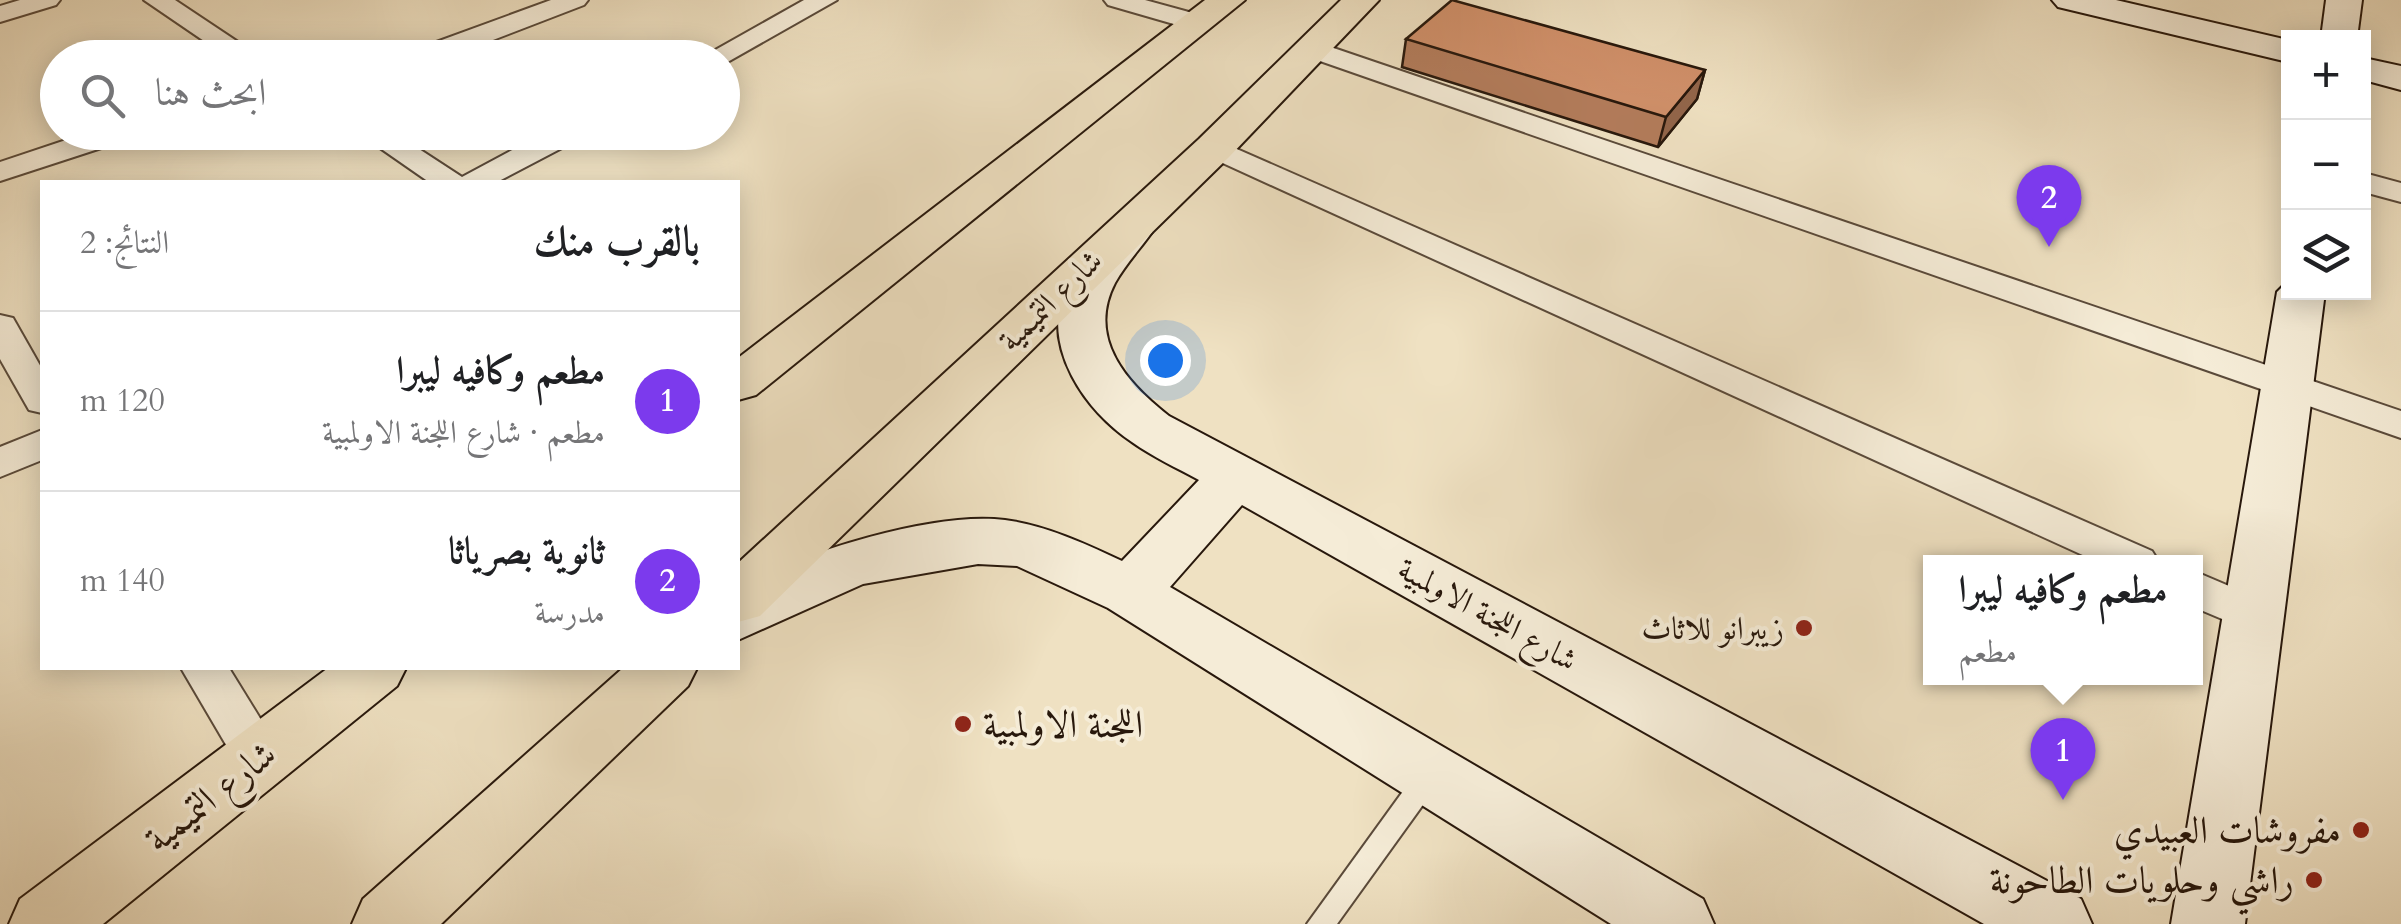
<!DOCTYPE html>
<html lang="ar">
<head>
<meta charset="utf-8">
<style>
  :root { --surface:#fff; --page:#f2f2f2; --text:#202124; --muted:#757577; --line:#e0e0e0; --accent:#7c3aed }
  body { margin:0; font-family:Cardo,Amiri,serif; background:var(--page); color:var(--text); direction:rtl }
  .controls { position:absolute; right:30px; top:30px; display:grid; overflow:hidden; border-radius:0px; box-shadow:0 5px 25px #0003 }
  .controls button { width:90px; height:90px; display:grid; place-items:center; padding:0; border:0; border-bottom:2px solid var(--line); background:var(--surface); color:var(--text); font:50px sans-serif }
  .you { position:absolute; left:1165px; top:360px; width:35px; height:35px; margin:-25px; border:8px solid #fff; border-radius:50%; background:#1a73e8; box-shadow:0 0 0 15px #1a73e833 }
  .badge { display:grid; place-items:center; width:65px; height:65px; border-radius:50%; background:var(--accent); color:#fff; font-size:32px; font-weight:700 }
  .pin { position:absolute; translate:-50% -82px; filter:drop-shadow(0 2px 5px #0008) }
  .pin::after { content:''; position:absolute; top:52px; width:35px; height:30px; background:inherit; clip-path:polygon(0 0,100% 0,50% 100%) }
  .popup { position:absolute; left:1923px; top:555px; width:280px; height:130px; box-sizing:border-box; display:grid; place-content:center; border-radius:0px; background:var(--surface); filter:drop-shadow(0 2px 8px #0005); font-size:32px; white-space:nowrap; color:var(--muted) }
  .popup b { font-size:38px; color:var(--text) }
  .popup::after { content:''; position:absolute; left:50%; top:100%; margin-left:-20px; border:20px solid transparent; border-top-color:var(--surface) }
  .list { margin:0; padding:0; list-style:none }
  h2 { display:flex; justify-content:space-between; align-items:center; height:130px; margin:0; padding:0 40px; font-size:42px }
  h2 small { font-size:32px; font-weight:400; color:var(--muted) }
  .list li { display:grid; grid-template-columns:65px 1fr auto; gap:30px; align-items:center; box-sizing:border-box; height:180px; padding:0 40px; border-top:2px solid var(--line) }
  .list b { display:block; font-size:38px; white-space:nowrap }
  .list p { margin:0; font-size:32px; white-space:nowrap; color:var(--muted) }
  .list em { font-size:32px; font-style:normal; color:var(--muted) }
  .icon { flex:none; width:55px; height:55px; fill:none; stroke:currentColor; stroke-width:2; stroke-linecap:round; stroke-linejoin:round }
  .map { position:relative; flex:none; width:2401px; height:924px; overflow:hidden; direction:ltr }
  .search { position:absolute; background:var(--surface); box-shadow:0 5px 25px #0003; left:40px; top:40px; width:700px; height:110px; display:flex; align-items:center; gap:25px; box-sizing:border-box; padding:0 35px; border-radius:55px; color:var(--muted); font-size:38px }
  .panel { position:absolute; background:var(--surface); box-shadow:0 5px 25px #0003; left:40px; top:180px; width:700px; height:490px; border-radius:0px; direction:rtl }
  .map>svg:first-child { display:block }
</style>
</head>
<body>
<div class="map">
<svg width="2401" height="924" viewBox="0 0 2401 924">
  <rect width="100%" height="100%" fill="#efe1c2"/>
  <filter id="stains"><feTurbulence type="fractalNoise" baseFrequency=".002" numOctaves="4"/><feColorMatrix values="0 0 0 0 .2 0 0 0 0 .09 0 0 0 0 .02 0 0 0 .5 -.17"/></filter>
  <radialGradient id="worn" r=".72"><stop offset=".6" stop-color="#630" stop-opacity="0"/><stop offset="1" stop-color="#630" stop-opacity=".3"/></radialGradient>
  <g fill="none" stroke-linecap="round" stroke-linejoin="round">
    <defs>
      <path id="lane" d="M1426,769L1435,772L1438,780L1435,788L1337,924H1307L1417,772Z"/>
      <g id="street">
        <path d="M20,0H60L56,5L0,22V6Z"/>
        <path d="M144,0H175L262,58H229Z"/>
        <path d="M551,0H588L584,5L446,58H406L409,52Z"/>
        <path d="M804,0H837L724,64L722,58H701Z"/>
        <path d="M1104,0H1145L1207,17L1211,23L1198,31L1108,5Z"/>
        <path d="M1310,40L2401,411V438L1300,54L1296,48L1300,42Z"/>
        <path d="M90,132H136L132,138L0,181V162Z"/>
        <path d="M357,132H393L462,177L546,132H585L581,138L497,182H429Z"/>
        <path d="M1214,139L2152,551L2159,562H2098L1203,154L1199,148L1203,142Z"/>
        <path d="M2364,173L2401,183V202L2364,192Z"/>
        <path d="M0,315L13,318L42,369V413L29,410L0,359Z"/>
        <path d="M42,430V460L0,477V447Z"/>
        <path d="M2196,572L2269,603L2275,615L2269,627L2253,632L2196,608Z"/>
        <path d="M181,668H229L284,757L276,772L259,778L242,772Z"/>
      </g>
      <g id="secondary">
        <path d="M2052,0H2116L2288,40V62L2058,7Z"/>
        <path d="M2326,0H2362L2357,38H2321Z"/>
        <path d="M2364,58L2401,66V90L2364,80Z"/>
        <path d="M1129,218L1145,222L1152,232C1140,249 1125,265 1115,283C1086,339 1128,384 1169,416L2081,899L2092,924H1984L1242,505L1170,587L1703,899L1714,924H1611L1108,608L1017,566L978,564L863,584L738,640V587C801,553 933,511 1005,520C1045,525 1086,544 1122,561L1199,480C1177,468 1153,457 1132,442C1085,411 1042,348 1064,291C1074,266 1096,244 1113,222Z"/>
        <path d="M2288,281V292H2325L2245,924H2171L2277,292Z"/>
      </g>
      <g id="primary">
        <path d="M1205,0H1245L756,395L738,400V358Z"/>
        <path d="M1341,0H1379L1229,157L760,616L738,622V563L1199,139Z"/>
        <path d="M328,668H406L397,686L103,924H9L20,899Z"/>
        <path d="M623,668H697L688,686L441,924H352L363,899Z"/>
      </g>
    </defs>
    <use href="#lane" stroke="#5a4a3a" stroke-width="4"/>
    <use href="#street" stroke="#5a4a3a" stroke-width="4"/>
    <use href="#secondary" stroke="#28180c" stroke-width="4"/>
    <use href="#primary" stroke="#28180c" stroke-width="4"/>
    <use href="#lane" fill="#f5ecd7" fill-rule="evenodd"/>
    <use href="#street" fill="#f5ecd7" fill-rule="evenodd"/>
    <use href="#secondary" fill="#f5ecd7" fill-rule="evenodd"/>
    <use href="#primary" fill="#efe1c2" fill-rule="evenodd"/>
  </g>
  <path fill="#b37c5b" stroke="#28180c" stroke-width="2.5" d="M1406,39L1705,70L1697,99L1658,147L1402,67Z"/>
  <path fill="#92654a" stroke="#28180c" stroke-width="2.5" d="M1705,70L1697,99L1658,147L1666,117Z"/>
  <path fill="#d0906a" stroke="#28180c" stroke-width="2.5" d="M1452,0L1705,70L1666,117L1406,39Z"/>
  <g fill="#8f2418" stroke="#f5ecd7" stroke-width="4">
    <circle cx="1804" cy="628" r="10"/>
    <circle cx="963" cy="724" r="10"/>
    <circle cx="2361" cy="830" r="10"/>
    <circle cx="2314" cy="880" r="10"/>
  </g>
  <g text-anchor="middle" stroke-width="8" stroke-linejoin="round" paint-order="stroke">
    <g font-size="32" fill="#28180c" stroke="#f5ecd7">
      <text transform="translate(1050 300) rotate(-44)" y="11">شارع التميمية</text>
      <text transform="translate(1488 614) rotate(29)" y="11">شارع اللجنة الاولمبية</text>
    </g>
    <g font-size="32" fill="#28180c" stroke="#f5ecd7" text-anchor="end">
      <text x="1784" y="639">زيبرانو للاثاث</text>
    </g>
    <g font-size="38" fill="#28180c" stroke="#f5ecd7" text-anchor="end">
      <text x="983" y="737" text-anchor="start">اللجنة الاولمبية</text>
      <text x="2341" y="843">مفروشات العبيدي</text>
      <text x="2294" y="893">راشي وحلويات الطاحونة</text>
    </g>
    <g font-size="38" fill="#28180c" stroke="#f5ecd7">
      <text transform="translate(210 796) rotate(-38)" y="13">شارع التميمية</text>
    </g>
  </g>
  <rect width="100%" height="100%" filter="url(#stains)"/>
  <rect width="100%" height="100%" fill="url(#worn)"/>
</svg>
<div class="controls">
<button>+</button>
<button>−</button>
<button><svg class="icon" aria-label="layers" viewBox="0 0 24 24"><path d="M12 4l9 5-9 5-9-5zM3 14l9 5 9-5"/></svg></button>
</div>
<div class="you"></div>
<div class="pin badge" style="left:2063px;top:800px">1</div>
<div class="popup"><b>مطعم وكافيه ليبرا</b>مطعم</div>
<div class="pin badge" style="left:2049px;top:247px">2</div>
<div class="search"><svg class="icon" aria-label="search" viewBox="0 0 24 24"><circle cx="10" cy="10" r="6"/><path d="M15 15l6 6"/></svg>ابحث هنا</div>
<section class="panel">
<h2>بالقرب منك<small>النتائج: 2</small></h2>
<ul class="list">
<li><span class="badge">1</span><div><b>مطعم وكافيه ليبرا</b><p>مطعم · شارع اللجنة الاولمبية</p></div><em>120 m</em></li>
<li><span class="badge">2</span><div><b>ثانوية بصرياثا</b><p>مدرسة</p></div><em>140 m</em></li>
</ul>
</section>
</div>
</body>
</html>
